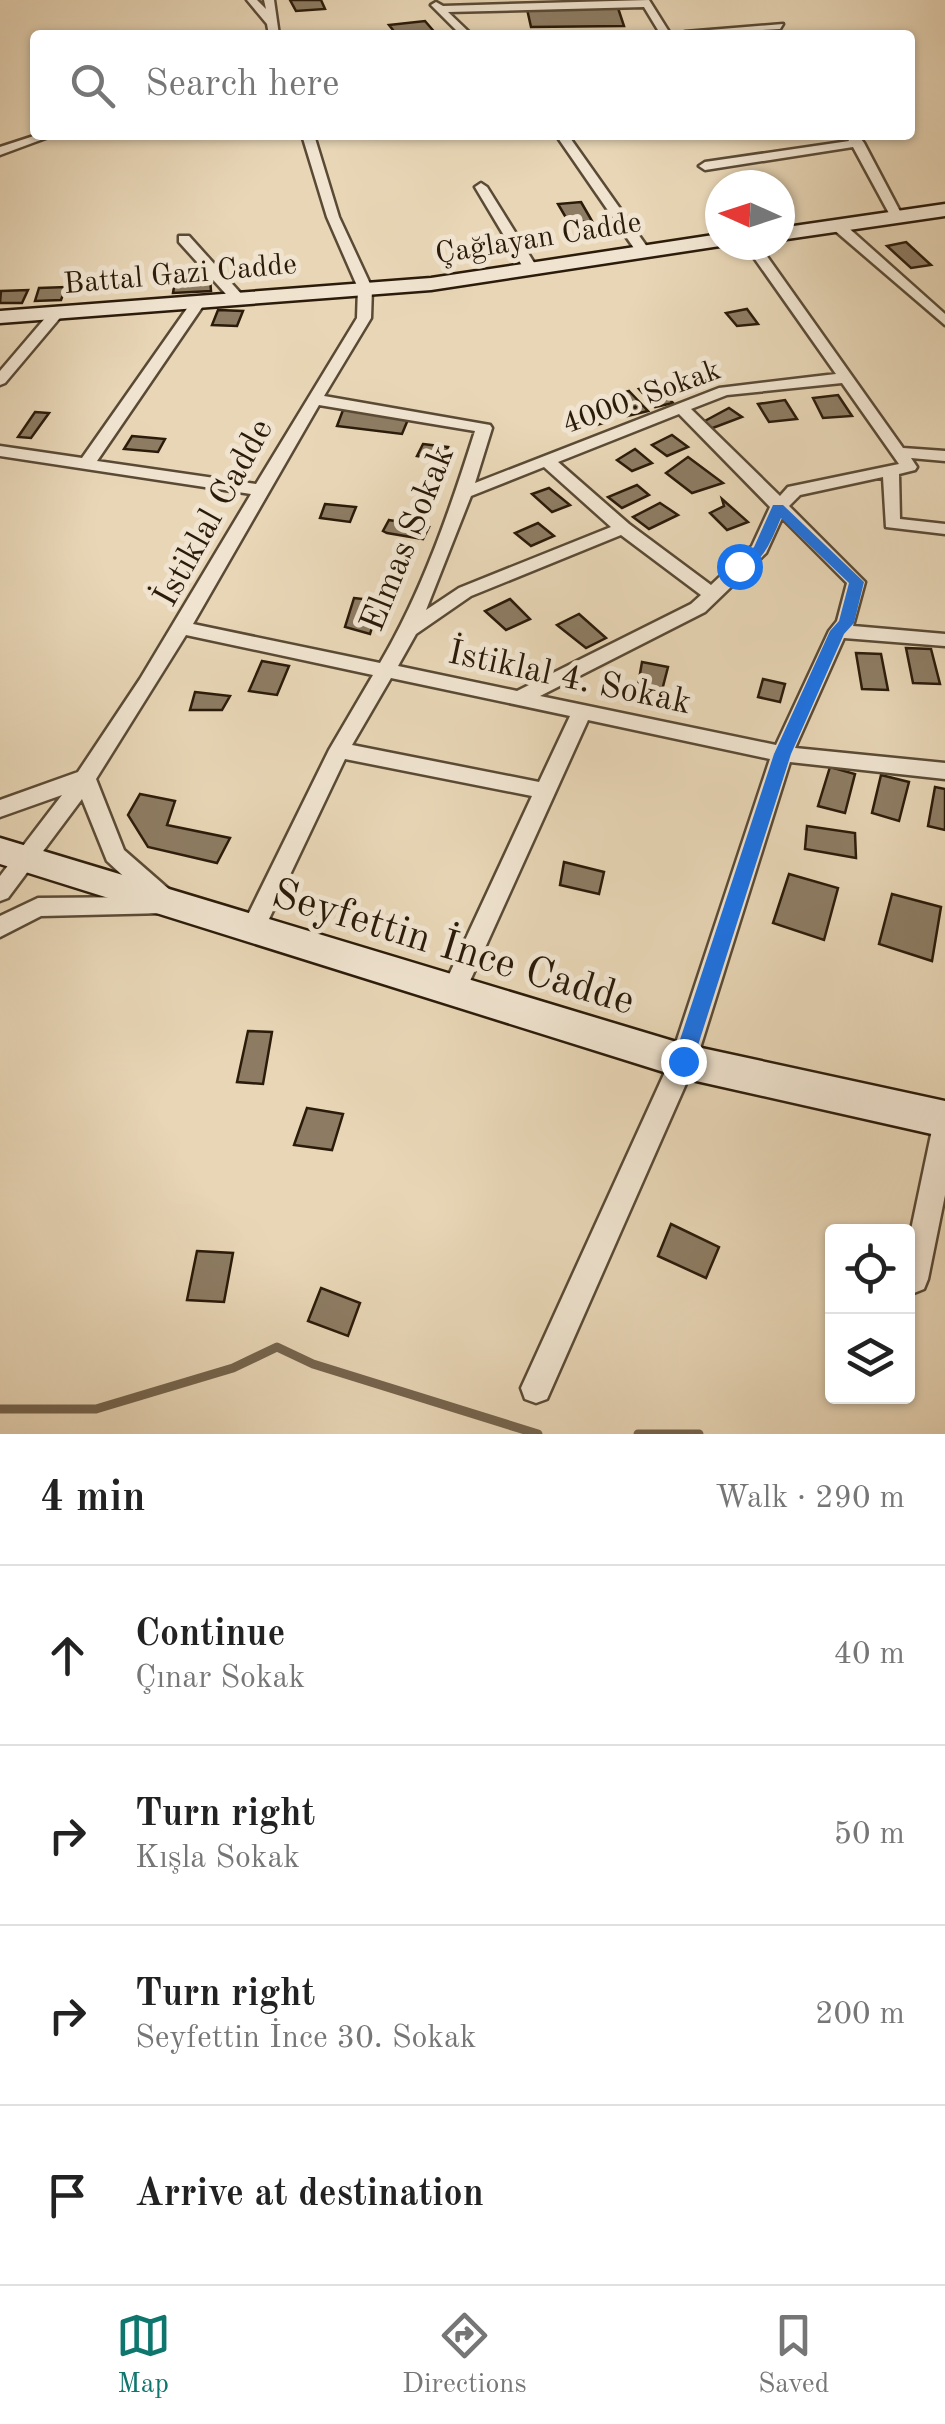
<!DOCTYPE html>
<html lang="en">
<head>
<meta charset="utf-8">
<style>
  :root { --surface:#fff; --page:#f2f2f2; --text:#222; --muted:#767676; --line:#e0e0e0; --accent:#0f766e }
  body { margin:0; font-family:"Old Standard TT",serif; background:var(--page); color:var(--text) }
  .controls { position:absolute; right:30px; bottom:30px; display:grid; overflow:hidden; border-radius:10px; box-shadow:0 2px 8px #0004 }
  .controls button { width:90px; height:90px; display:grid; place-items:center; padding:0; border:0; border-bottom:2px solid var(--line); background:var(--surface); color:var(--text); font:50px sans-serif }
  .compass { position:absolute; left:705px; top:170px; width:90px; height:90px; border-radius:50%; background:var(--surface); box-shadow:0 2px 8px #0004; rotate:273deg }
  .stop { position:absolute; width:30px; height:30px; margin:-22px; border:8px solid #1a73e8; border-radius:50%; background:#fff }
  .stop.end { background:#1a73e8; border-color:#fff; box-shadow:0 2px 10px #0008 }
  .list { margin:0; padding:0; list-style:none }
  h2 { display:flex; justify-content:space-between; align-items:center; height:130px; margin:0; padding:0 40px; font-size:42px }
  h2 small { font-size:32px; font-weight:400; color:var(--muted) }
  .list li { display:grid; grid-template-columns:65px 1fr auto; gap:30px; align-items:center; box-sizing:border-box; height:180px; padding:0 40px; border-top:2px solid var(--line) }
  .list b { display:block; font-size:38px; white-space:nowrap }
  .list p { margin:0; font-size:32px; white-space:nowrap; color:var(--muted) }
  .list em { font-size:32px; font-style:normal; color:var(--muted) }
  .icon { flex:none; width:55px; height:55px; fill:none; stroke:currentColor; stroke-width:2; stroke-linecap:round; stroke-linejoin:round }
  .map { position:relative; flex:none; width:945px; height:1434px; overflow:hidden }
  .search { position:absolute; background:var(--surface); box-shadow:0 2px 8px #0004; left:30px; right:30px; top:30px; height:110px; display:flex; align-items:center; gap:25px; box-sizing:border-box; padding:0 35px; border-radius:10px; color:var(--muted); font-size:38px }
  .sheet { height:850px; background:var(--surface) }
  nav { display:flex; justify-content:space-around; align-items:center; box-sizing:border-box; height:140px; border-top:2px solid var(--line); background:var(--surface); font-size:28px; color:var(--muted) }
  nav a { display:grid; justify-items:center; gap:5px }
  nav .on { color:var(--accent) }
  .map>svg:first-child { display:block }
</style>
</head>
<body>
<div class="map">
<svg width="945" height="1434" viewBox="0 0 945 1434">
  <rect width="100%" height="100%" fill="#e8d6b6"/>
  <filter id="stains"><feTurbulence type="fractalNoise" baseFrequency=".002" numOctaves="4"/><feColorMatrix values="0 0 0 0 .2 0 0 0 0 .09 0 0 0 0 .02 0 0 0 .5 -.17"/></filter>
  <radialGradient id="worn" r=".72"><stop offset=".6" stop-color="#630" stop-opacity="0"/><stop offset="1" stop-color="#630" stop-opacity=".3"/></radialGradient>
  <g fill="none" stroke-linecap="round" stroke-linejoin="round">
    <g stroke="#76654e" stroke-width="9">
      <path d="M0,1409H96L233,1368L277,1347L313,1364L538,1434"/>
      <path d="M638,1434H699"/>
    </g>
  </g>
  <g fill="#8d7c63" stroke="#2b1b0a" stroke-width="2.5">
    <path d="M290,0H321L325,9L296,11Z"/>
    <path d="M618,8L624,26L531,27L527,9Z"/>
    <path d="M425,21L437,35H397L389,25Z"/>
    <path d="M581,202L592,221L569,223L558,204Z"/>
    <path d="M906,242L931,265L911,268L887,246Z"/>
    <path d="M210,278L211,291L173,293L175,281Z"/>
    <path d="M66,287L61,300L35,301L39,288Z"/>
    <path d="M28,290L22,303H0L1,291Z"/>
    <path d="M747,309L758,324L737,326L726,313Z"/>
    <path d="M218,310L243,311L237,326L212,325Z"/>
    <path d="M657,384L673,403L655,407L639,389Z"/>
    <path d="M629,391L648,411L627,416L609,397Z"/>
    <path d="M838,395L852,416L823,418L813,398Z"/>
    <path d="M785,400L797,419L769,422L758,404Z"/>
    <path d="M594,403L610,421L593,426L578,410Z"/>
    <path d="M729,408L742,417L710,429L701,423Z"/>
    <path d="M343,410L409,417L402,434L337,426Z"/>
    <path d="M35,412L49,413L31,438L18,437Z"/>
    <path d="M672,435L688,447L667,456L652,445Z"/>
    <path d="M132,436L165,439L158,452L124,449Z"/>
    <path d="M423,444L448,447L442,460L417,456Z"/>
    <path d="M635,449L652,463L632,471L617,460Z"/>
    <path d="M688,457L723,483L692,493L666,473Z"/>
    <path d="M637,485L649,495L622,508L608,497Z"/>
    <path d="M549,488L570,505L552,512L532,494Z"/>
    <path d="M722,499L748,522L727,530L710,513L724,506Z"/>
    <path d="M660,503L678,515L649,529L633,517Z"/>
    <path d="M325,504L356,507L350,522L320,518Z"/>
    <path d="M389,520L429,527L423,539L387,533L383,531Z"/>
    <path d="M538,523L554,536L531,546L515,533Z"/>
    <path d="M354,598L380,601L370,634L345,627Z"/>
    <path d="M510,599L530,619L506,630L485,611Z"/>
    <path d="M579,614L606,638L586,648L557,625Z"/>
    <path d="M906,648L931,649L940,684L913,683Z"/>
    <path d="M856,653L881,654L888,690L862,689Z"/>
    <path d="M262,661L289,666L277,695L249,691Z"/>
    <path d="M642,662L668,667L661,694L637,691Z"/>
    <path d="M763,679L785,684L780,702L758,697Z"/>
    <path d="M195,692L230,696L222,710H190Z"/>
    <path d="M830,767L855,774L845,813L818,806Z"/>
    <path d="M881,775L909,782L899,821L872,813Z"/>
    <path d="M935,787L945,789V830L928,826Z"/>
    <path d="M140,794L175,801L167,825L230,838L217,863L148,847L128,815Z"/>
    <path d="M807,826L855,833L856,858L805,849Z"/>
    <path d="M564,862L604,872L599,894L560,885Z"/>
    <path d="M789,874L838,888L824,940L773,923Z"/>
    <path d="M892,894L941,907L932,961L879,944Z"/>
    <path d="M248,1031L272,1032L263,1084L237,1082Z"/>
    <path d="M307,1108L343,1114L332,1150L294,1145Z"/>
    <path d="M671,1224L719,1247L706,1278L658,1256Z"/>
    <path d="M197,1251L233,1253L224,1302L187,1300Z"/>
    <path d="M321,1288L360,1303L348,1336L308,1321Z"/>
  </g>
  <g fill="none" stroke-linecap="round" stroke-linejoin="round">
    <defs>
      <g id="street">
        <path d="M247,0H257L266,9L264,0H274L279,35H269L267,24Z"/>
        <path d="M649,0L671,35H661L644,7L448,12L472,35H461L431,5L436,2L443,6Z"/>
        <path d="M783,24L780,29L680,35L685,32Z"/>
        <path d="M37,135H54L0,155V147Z"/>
        <path d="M302,135H314L339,217L372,288L371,318L324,396L490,425L492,428L475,483L719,388L836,374L745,245H759L903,448L945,451V461L911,458L917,467L915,470L899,474L900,519L945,524V534L886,527L883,477L800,495L789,506L865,582L853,626L945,634V646L844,638L795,748L945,763V779L790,762L696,1061L547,1399L536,1403L525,1399L521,1388L670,1061L770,759L588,720L465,992L461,999L453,1002L445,999L441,992L532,796L345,759L260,938L252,941L244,938L240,931L329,750L373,675L186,635L96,779L124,850L171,891L174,898L166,913L41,916L0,937V916L38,898L146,897L107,861L82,799L8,898L0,901V876L62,795L0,817V800L78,772L140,679L251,494L0,456V446L82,458L193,300L198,299L205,303L97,461L256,484L357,318L358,288L327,217ZM842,383L899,464L788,487L780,496L691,409L727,395ZM319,405L475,431C450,510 422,592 380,663L193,624ZM679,414L770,507L752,546L711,585L629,524L558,462ZM544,467L611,527L459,588L426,610L471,496ZM782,518L847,583L837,621L829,631L776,745L540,696L705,612L766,553ZM621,535L701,595L691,604L517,691L398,666L416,634L471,596ZM391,678L570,716L539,782L352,745Z"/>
        <path d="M556,135H568L650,251L648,254H638Z"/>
        <path d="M846,135H858L864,143L903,217L901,220L891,217L853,147L705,170L699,166L705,162L849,141Z"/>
        <path d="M481,183L487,187L538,269L536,272L524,269L475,187Z"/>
        <path d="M833,223H843L945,314V325L833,229Z"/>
        <path d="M179,236H189L244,297V303H234L179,242Z"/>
        <path d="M52,310L64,313L5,383L0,385V371Z"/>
        <path d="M945,1118V1195L928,1279L924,1289L914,1293L908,1290V1244L932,1130L936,1121Z"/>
      </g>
      <g id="secondary">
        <path d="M945,204V216L780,240V228Z"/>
        <path d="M720,234V246L431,290L0,323V311L431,278Z"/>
        <path d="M0,838L683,1044L945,1101V1137L683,1078L0,864Z"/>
      </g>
    </defs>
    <use href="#street" stroke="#5a4a35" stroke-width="5"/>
    <use href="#secondary" stroke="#2b1b0a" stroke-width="5"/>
    <use href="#street" fill="#f0e4d0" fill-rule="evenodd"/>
    <use href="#secondary" fill="#f0e4d0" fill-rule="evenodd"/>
  </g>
  <path fill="#1a73e8" d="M773,505H783L864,582L854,623L844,634L791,754L693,1061L683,1070L673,1061L774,754L830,631L839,621L849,583L781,518C772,538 761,572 734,570V563L754,547Z"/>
  <g text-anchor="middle" stroke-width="10" stroke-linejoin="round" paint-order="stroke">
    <g font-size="30" fill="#2b1b0a" stroke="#f0e4d0">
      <text transform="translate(538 237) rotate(-9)" y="10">Çağlayan Cadde</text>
      <text transform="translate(180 273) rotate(-5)" y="10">Battal Gazi Cadde</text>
      <text transform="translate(641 396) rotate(-20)" y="10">4000. Sokak</text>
    </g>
    <g font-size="35" fill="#2b1b0a" stroke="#f0e4d0">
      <text transform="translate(212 512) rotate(-61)" y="12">İstiklal Cadde</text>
      <text transform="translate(406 538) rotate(-68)" y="12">Elmas Sokak</text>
      <text transform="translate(570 676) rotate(12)" y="12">İstiklal 4. Sokak</text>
    </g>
    <g font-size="42" fill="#2b1b0a" stroke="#f0e4d0">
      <text transform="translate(454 945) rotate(17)" y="15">Seyfettin İnce Cadde</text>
    </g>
  </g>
  <rect width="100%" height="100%" filter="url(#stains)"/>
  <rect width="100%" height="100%" fill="url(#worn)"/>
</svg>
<div class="controls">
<button><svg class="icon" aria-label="locate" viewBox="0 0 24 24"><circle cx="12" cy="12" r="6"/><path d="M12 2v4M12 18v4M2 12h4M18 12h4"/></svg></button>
<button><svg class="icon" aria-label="layers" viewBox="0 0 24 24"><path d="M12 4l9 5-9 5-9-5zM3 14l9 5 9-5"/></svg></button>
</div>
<svg class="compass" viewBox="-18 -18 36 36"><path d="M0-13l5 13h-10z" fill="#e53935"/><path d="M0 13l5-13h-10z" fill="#767676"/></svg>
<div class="stop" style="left:739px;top:566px"></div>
<div class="stop end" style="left:683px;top:1061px"></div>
<div class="search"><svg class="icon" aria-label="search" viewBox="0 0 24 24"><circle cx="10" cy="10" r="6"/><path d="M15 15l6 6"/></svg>Search here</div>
</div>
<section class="sheet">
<h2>4 min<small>Walk · 290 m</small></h2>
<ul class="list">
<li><svg class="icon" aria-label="ahead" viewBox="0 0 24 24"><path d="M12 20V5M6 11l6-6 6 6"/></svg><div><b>Continue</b><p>Çınar Sokak</p></div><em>40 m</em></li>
<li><svg class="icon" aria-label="right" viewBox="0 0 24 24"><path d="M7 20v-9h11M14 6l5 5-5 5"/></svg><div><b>Turn right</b><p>Kışla Sokak</p></div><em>50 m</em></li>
<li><svg class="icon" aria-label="right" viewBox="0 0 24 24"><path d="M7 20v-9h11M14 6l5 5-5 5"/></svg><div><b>Turn right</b><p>Seyfettin İnce 30. Sokak</p></div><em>200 m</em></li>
<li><svg class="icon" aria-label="arrive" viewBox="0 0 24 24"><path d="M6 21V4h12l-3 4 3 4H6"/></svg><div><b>Arrive at destination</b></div></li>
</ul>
</section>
<nav>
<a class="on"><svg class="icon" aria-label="map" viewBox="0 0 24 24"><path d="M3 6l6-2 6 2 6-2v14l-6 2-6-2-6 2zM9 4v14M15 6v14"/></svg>Map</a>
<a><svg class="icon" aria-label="directions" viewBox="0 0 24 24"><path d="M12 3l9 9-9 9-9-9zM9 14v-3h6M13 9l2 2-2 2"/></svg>Directions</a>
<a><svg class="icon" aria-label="saved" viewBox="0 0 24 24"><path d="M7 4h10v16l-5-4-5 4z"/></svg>Saved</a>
</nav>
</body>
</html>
